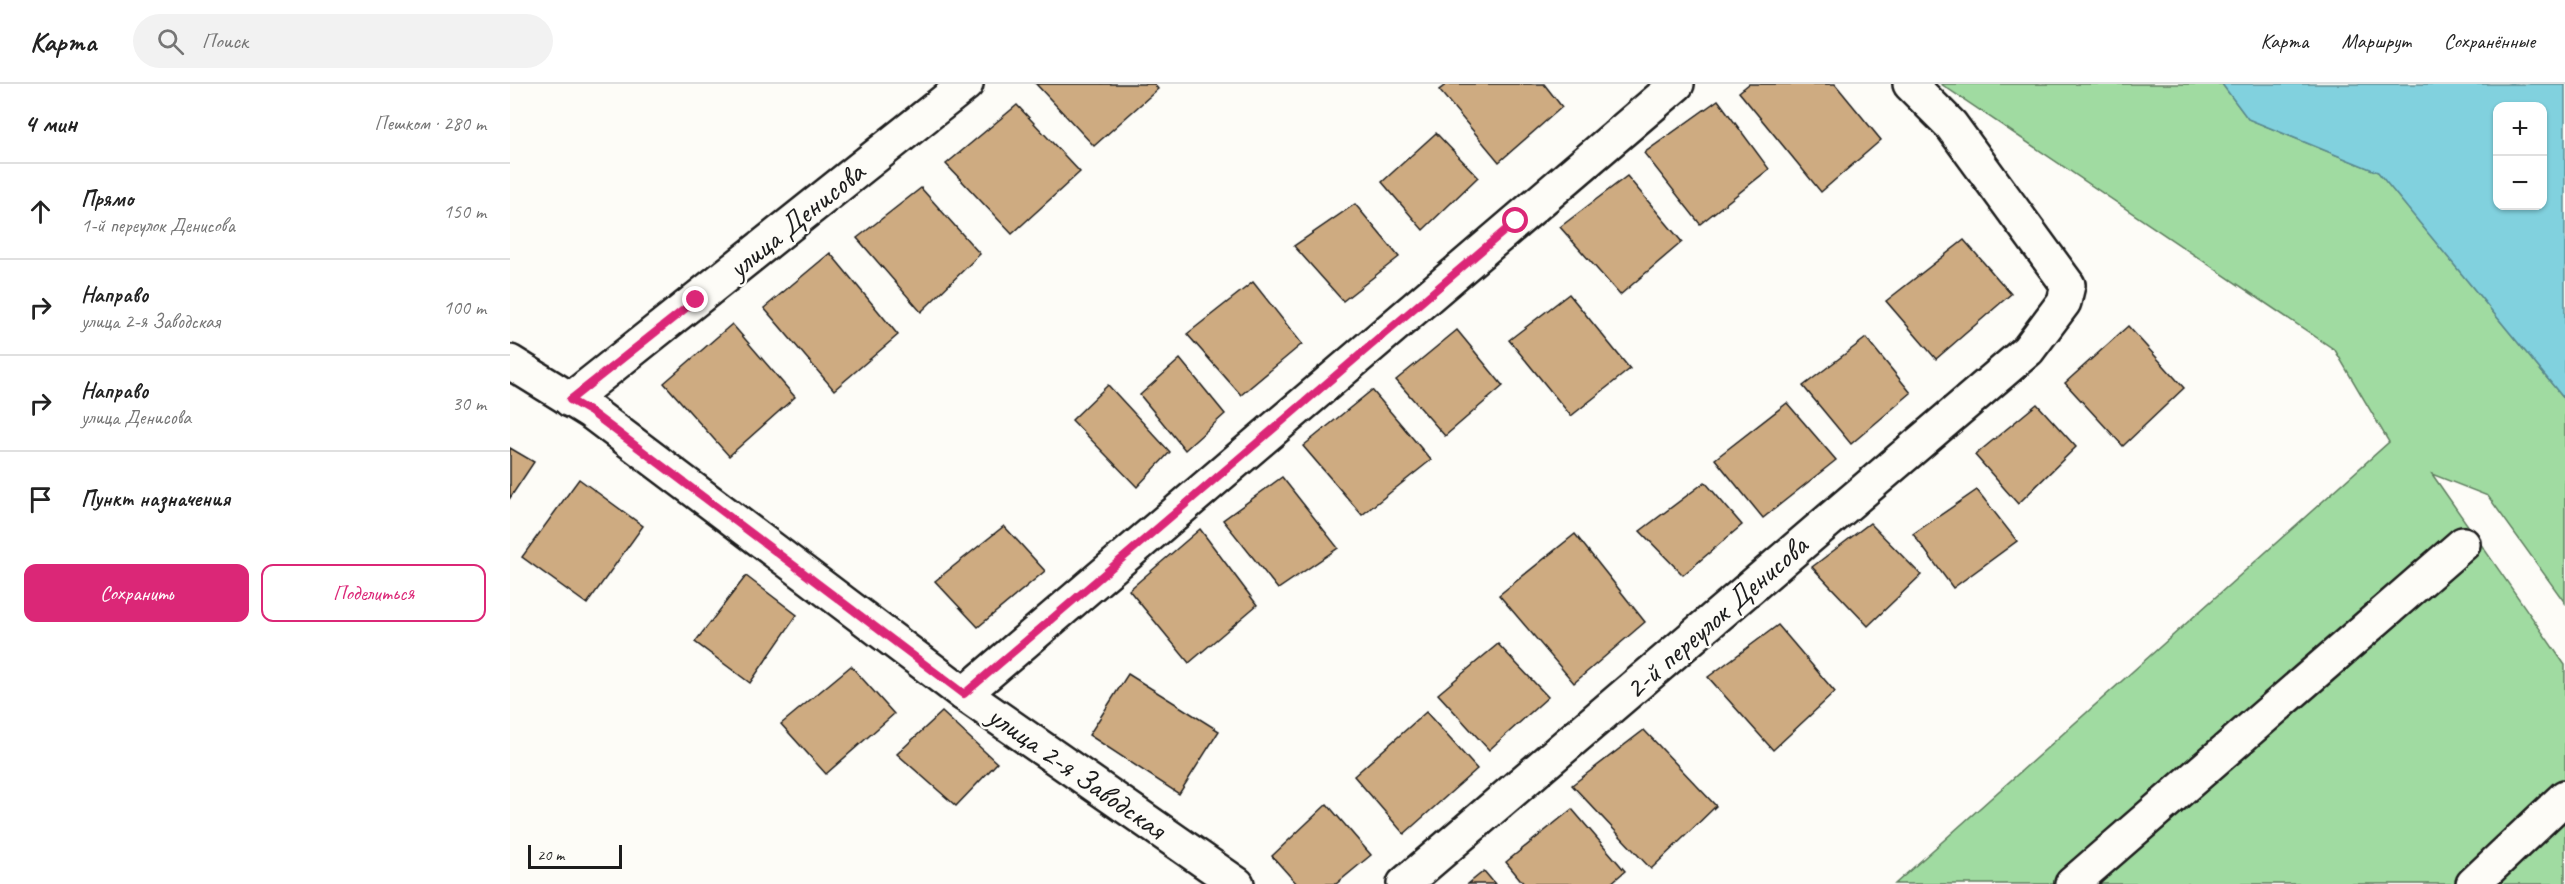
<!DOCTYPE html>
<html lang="ru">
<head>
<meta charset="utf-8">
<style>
  :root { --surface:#fff; --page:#f2f2f2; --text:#222; --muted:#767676; --line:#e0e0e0; --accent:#db2777 }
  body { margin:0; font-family:Caveat,sans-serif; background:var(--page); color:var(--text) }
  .controls { position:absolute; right:18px; top:18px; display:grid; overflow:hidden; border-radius:12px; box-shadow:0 2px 4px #0004 }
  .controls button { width:54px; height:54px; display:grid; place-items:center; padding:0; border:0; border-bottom:2px solid var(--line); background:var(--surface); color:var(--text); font:30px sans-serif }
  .scale { position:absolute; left:18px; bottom:15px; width:94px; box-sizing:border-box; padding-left:6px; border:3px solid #1c1c1c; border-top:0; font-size:16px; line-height:21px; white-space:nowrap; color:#1c1c1c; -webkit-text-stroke:4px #fdfcf7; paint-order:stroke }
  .stop { position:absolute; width:18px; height:18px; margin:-14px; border:4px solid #db2777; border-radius:50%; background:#fff }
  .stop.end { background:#db2777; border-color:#fff; box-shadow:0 2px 6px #0008 }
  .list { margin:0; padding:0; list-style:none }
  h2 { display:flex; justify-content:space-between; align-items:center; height:78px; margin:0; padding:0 24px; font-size:26px }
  h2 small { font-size:20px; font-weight:400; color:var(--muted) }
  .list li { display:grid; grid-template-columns:39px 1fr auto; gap:18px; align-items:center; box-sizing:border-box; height:96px; padding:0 24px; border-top:2px solid var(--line) }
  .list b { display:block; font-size:22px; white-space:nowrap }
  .list p { margin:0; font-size:20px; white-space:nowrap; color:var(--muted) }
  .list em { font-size:20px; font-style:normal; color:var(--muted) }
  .actions { display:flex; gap:12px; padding:18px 24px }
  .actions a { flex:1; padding:14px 0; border:2px solid var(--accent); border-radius:12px; text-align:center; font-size:21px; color:var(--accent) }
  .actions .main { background:var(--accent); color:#fff }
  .icon { flex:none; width:33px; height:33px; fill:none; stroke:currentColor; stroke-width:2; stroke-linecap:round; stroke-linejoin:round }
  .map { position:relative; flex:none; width:2055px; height:800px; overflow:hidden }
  header { display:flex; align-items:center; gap:36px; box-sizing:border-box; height:84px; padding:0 30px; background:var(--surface); border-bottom:2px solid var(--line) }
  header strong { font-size:28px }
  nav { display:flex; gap:33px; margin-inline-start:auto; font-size:21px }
  .search { width:420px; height:54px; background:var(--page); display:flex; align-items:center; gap:15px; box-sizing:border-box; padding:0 21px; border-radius:33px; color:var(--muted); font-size:22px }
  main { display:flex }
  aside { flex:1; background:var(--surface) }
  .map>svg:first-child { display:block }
</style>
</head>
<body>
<header>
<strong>Карта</strong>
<div class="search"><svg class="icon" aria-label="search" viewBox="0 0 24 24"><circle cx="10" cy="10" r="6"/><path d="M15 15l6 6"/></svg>Поиск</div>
<nav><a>Карта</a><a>Маршрут</a><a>Сохранённые</a></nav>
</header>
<main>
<aside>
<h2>4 мин<small>Пешком · 280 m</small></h2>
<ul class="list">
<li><svg class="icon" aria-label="ahead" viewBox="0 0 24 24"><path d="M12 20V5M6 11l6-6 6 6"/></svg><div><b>Прямо</b><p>1-й переулок Денисова</p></div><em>150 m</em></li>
<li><svg class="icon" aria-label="right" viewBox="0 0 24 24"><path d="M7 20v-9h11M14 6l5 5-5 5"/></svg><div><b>Направо</b><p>улица 2-я Заводская</p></div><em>100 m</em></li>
<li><svg class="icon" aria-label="right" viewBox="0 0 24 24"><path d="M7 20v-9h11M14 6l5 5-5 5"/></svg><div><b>Направо</b><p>улица Денисова</p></div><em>30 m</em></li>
<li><svg class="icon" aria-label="arrive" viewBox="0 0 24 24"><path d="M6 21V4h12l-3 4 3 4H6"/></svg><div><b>Пункт назначения</b></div></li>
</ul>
<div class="actions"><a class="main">Сохранить</a><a>Поделиться</a></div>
</aside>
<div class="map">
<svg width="2055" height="800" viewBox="0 0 2055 800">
  <rect width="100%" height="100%" fill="#fdfcf7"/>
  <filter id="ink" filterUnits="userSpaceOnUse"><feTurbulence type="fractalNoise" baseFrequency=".0167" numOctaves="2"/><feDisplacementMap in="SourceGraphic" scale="12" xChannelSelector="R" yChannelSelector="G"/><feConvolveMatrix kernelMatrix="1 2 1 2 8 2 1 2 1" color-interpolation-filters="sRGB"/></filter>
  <g filter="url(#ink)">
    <path fill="#a0dba1" stroke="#5e7c5e" stroke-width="1.5" d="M1431,0H1712L1738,35L1868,88L2055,316V519L1978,412L1922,390L2055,581V800H1385L1879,358L1825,266Z"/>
    <path fill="#81d1de" stroke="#598990" stroke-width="1.5" fill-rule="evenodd" d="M1712,0H2055V316L1868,88L1738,35ZM1988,22H2032V122H1988Z"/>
    <g fill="#ceab81" stroke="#1c1c1c" stroke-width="1.5">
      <path d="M526,0H644L648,5L584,62Z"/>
      <path d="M937,0H1034L1052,23L989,78L929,6Z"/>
      <path d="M1239,0H1325L1371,56L1311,108L1229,8Z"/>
      <path d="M1208,16L1259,85L1190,140L1134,69Z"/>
      <path d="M507,21L570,88L502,150L436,80Z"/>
      <path d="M926,49L968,93L913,146L872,98Z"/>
      <path d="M1117,92L1172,158L1110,211L1050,143Z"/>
      <path d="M411,104L470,170L411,228L347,154Z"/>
      <path d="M845,120L889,173L833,217L784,162Z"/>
      <path d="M1454,156L1501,210L1426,275L1376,217Z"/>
      <path d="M320,169L388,251L324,306L254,224Z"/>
      <path d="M743,198L792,260L731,311L677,250Z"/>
      <path d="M1059,210L1120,285L1061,332L999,256Z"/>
      <path d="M222,240L285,313L219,372L154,299Z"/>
      <path d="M1618,242L1674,304L1613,362L1555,299Z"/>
      <path d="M947,246L993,302L935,352L886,296Z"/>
      <path d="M1356,254L1401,309L1341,360L1293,302Z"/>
      <path d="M670,275L715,330L675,366L630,311Z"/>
      <path d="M598,301L660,368L627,403L562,336Z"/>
      <path d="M862,306L921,376L852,431L793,362Z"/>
      <path d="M1277,319L1326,376L1253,434L1205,375Z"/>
      <path d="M1527,320L1566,363L1508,420L1465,371Z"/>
      <path d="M0,364L24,378L0,414Z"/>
      <path d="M772,393L828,464L768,505L713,436Z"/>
      <path d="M69,395L133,442L77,520L12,473Z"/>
      <path d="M1195,398L1232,441L1173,491L1130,447Z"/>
      <path d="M1467,406L1507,457L1443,504L1403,450Z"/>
      <path d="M1360,439L1411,491L1358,542L1302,483Z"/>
      <path d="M494,442L535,487L468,543L425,497Z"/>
      <path d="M690,445L747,521L679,579L619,506Z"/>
      <path d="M1065,450L1135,538L1064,599L989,511Z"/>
      <path d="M236,492L287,531L240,599L185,558Z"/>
      <path d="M1268,541L1325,608L1263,666L1198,593Z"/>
      <path d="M988,560L1038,613L979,666L928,610Z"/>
      <path d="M341,582L384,630L316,690L271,640Z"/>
      <path d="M618,590L709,647L669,710L579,651Z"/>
      <path d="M432,628L487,679L446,722L387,670Z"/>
      <path d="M916,628L967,685L894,750L844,692Z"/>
      <path d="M1134,646L1206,722L1141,785L1062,701Z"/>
      <path d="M817,720L861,771L826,800H787L762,772Z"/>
      <path d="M1062,725L1115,787L1100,800H1014L996,778Z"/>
      <path d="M974,787L985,800H958Z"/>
    </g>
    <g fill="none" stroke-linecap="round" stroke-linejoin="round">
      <defs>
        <g id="minor">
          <path d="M0,278L81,328L454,610L727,800"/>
          <path d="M60,316L456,0"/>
          <path d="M454,610L1167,0"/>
          <path d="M894,800L1518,266L1554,218L1558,201L1441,41L1400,0"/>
          <path d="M1562,800L1953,460"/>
          <path d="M1963,800L2055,713"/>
        </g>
      </defs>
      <use href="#minor" stroke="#1c1c1c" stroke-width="38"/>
      <use href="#minor" stroke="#fdfcf7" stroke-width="33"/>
    </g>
  </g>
  <g fill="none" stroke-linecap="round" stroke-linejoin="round" filter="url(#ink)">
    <path stroke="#db2777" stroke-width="8" d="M186,216L60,316L81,328L454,610L1006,137"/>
  </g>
  <g text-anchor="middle" stroke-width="5" stroke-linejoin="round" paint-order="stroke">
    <g font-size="30" fill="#1c1c1c" stroke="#fdfcf7">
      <text transform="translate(286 136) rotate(-39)" y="10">улица Денисова</text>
      <text transform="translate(1206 533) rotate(-41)" y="10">2-й переулок Денисова</text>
      <text transform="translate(567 688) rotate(35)" y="10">улица 2-я Заводская</text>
    </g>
  </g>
</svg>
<div class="controls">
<button>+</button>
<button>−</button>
</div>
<div class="scale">20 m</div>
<div class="stop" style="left:1006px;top:137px"></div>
<div class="stop end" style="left:186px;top:216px"></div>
</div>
</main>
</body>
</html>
